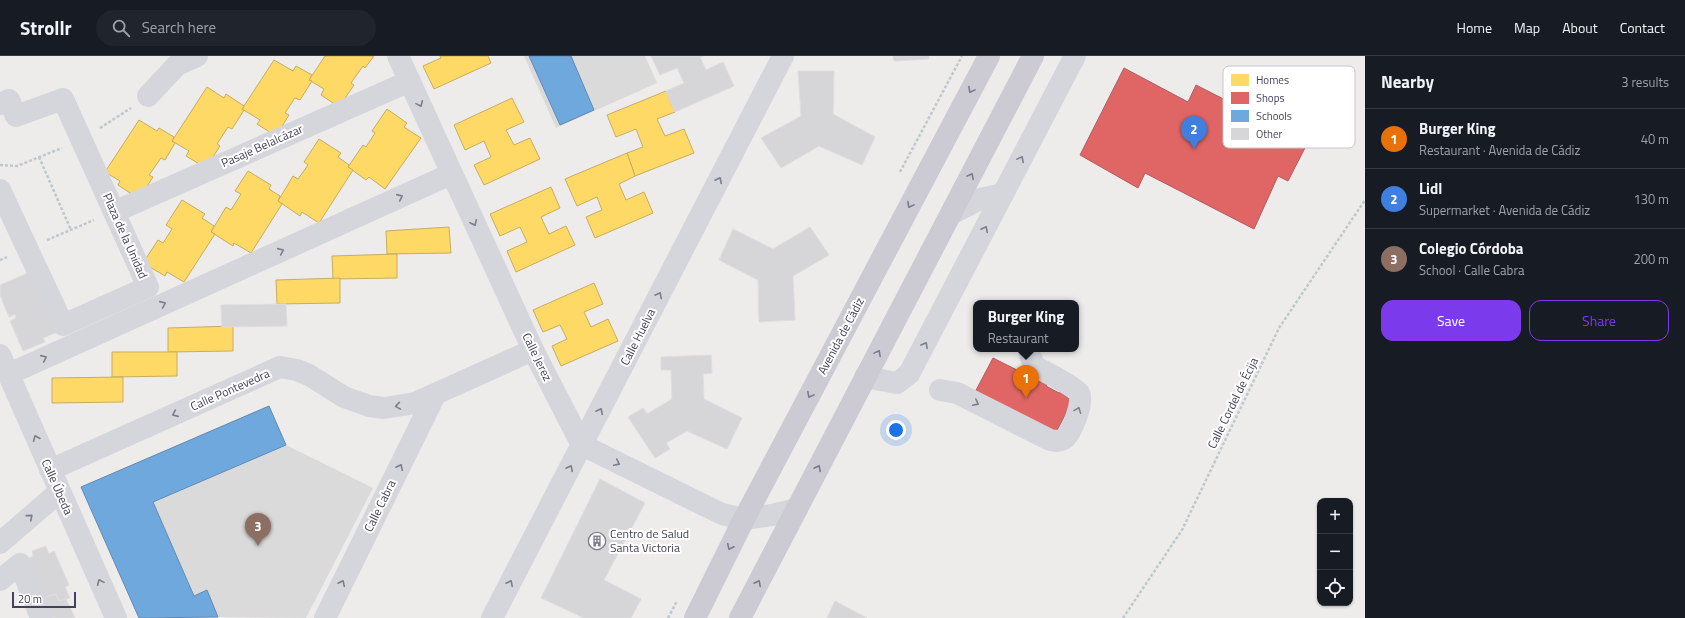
<!DOCTYPE html>
<html lang="en">
<head>
<meta charset="utf-8">
<style>
  :root { --surface:#171b24; --page:#20242c; --text:#f1f3f6; --muted:#9ea1a6; --line:#363941; --accent:#7c3aed }
  body { margin:0; font-family:"Titillium Web",sans-serif; background:var(--page); color:var(--text) }
  .controls { position:absolute; right:12px; bottom:12px; display:grid; overflow:hidden; border-radius:8px; box-shadow:0 1px 3px #0004 }
  .controls button { width:36px; height:36px; display:grid; place-items:center; padding:0; border:0; border-bottom:1px solid var(--line); background:var(--surface); color:var(--text); font:20px sans-serif }
  .scale { position:absolute; left:12px; bottom:10px; width:64px; box-sizing:border-box; padding-left:4px; border:2px solid #43425a; border-top:0; font-size:11px; line-height:14px; white-space:nowrap; color:#43425a; -webkit-text-stroke:3px #fff; paint-order:stroke }
  .you { position:absolute; left:896px; top:374px; width:14px; height:14px; margin:-10px; border:3px solid #fff; border-radius:50%; background:#1a73e8; box-shadow:0 0 0 6px #1a73e833 }
  .badge { display:grid; place-items:center; width:26px; height:26px; border-radius:50%; background:var(--accent); color:#fff; font-size:13px; font-weight:700 }
  .pin { position:absolute; translate:-50% -33px; filter:drop-shadow(0 1px 2px #0008) }
  .pin::after { content:''; position:absolute; top:21px; width:14px; height:12px; background:inherit; clip-path:polygon(0 0,100% 0,50% 100%) }
  .popup { position:absolute; left:973px; top:244px; width:106px; height:52px; box-sizing:border-box; display:grid; place-content:center; border-radius:8px; background:var(--surface); filter:drop-shadow(0 1px 3px #0005); font-size:13px; white-space:nowrap; color:var(--muted) }
  .popup b { font-size:15px; color:var(--text) }
  .popup::after { content:''; position:absolute; left:50%; top:100%; margin-left:-8px; border:8px solid transparent; border-top-color:var(--surface) }
  .list { margin:0; padding:0; list-style:none }
  h2 { display:flex; justify-content:space-between; align-items:center; height:52px; margin:0; padding:0 16px; font-size:17px }
  h2 small { font-size:13px; font-weight:400; color:var(--muted) }
  .list li { display:grid; grid-template-columns:26px 1fr auto; gap:12px; align-items:center; box-sizing:border-box; height:60px; padding:0 16px; border-top:1px solid var(--line) }
  .list b { display:block; font-size:15px; white-space:nowrap }
  .list p { margin:0; font-size:13px; white-space:nowrap; color:var(--muted) }
  .list em { font-size:13px; font-style:normal; color:var(--muted) }
  .actions { display:flex; gap:8px; padding:12px 16px }
  .actions a { flex:1; padding:9px 0; border:1px solid var(--accent); border-radius:12px; text-align:center; font-size:14px; color:var(--accent) }
  .actions .main { background:var(--accent); color:#fff }
  .icon { flex:none; width:22px; height:22px; fill:none; stroke:currentColor; stroke-width:2; stroke-linecap:round; stroke-linejoin:round }
  .map { position:relative; flex:none; width:1365px; height:562px; overflow:hidden }
  header { display:flex; align-items:center; gap:24px; box-sizing:border-box; height:56px; padding:0 20px; background:var(--surface); border-bottom:1px solid var(--line) }
  header strong { font-size:19px }
  nav { display:flex; gap:22px; margin-inline-start:auto; font-size:14px }
  .search { width:280px; height:36px; background:var(--page); display:flex; align-items:center; gap:10px; box-sizing:border-box; padding:0 14px; border-radius:22px; color:var(--muted); font-size:15px }
  main { display:flex }
  aside { flex:1; background:var(--surface) }
  .map>svg:first-child { display:block }
</style>
</head>
<body>
<header>
<strong>Strollr</strong>
<div class="search"><svg class="icon" aria-label="search" viewBox="0 0 24 24"><circle cx="10" cy="10" r="6"/><path d="M15 15l6 6"/></svg>Search here</div>
<nav><a>Home</a><a>Map</a><a>About</a><a>Contact</a></nav>
</header>
<main>
<div class="map">
<svg width="1365" height="562" viewBox="0 0 1365 562">
  <rect width="100%" height="100%" fill="#edeceb"/>
  <g fill="#dbdadb">
    <path d="M524,0H645L657,27L556,72Z"/>
    <path d="M286,389L373,432L306,562L218,561L207,534L194,540L153,446Z"/>
  </g>
  <g fill="#ffd966" stroke="#c7ac62">
    <path d="M325,0H374L365,12L363,10L351,27L354,29L339,51L321,39L324,33L309,24Z"/>
    <path d="M440,0H488L491,7L434,33L423,10L441,2Z"/>
    <path d="M274,4L293,15L296,10L312,19L309,24L312,25L300,44L295,42L285,57L289,59L276,80L257,68L260,64L242,53Z"/>
    <path d="M207,31L224,42L226,38L244,50L242,53L244,54L232,73L228,71L217,88L220,90L206,112L186,100L189,95L172,85Z"/>
    <path d="M666,35L675,56L657,63L665,80L684,73L694,97L635,120L627,97L643,91L636,73L616,81L607,59Z"/>
    <path d="M512,42L524,66L506,74L514,89L530,82L540,103L484,129L474,109L491,101L484,85L465,94L454,69Z"/>
    <path d="M387,53L407,67L404,71L421,82L385,133L369,121L366,124L348,111L363,89L366,91L375,77L372,75Z"/>
    <path d="M139,64L157,75L159,72L174,81L172,85L175,87L165,104L161,102L149,119L153,121L139,143L118,129L120,125L105,116Z"/>
    <path d="M319,83L341,97L338,101L349,109L348,111L353,114L319,167L302,156L300,160L278,145L293,120L298,123L308,109L304,106Z"/>
    <path d="M627,97L635,120L619,128L626,144L644,136L653,157L595,182L586,161L602,154L597,141L577,150L565,123Z"/>
    <path d="M248,115L271,129L269,133L280,140L278,145L282,148L251,197L234,187L233,190L211,176L226,151L231,154L241,138L235,135Z"/>
    <path d="M551,131L560,152L541,161L549,178L566,170L575,189L516,216L507,195L527,186L520,171L500,180L490,158Z"/>
    <path d="M182,144L205,158L202,162L214,170L211,176L215,178L184,226L167,216L165,220L143,207L158,184L163,187L172,173L166,169Z"/>
    <path d="M449,171L451,197L387,198L386,175Z"/>
    <path d="M397,198V222L333,223L332,200Z"/>
    <path d="M340,222V247L277,248L276,224Z"/>
    <path d="M594,227L603,248L584,256L591,271L608,263L618,285L561,310L552,290L567,283L560,269L543,276L533,254Z"/>
    <path d="M233,270V295L168,296V272Z"/>
    <path d="M112,296H177V320L112,321Z"/>
    <path d="M123,321V346L52,347V322Z"/>
  </g>
  <g fill="#e06666" stroke="#b15b62">
    <path d="M1124,12L1188,46L1196,29L1308,86L1288,125L1278,120L1254,173L1145,117L1138,132L1080,99Z"/>
    <path d="M993,302L1031,321L1032,319L1049,325L1046,330L1059,337L1061,332L1069,336L1066,341L1073,344L1054,380L974,338Z"/>
  </g>
  <g fill="#6fa8dc" stroke="#6289b5">
    <path d="M529,0H571L594,54L560,69Z"/>
    <path d="M269,350L286,389L153,446L194,540L207,534L218,561L139,562L81,431Z"/>
  </g>
  <g fill="#d6d5d8" stroke="#dedddf">
    <path d="M651,0H703L700,1L706,14L723,6L734,30L675,56L666,35L684,27L677,12L660,19Z"/>
    <path d="M893,0H929V3L894,5Z"/>
    <path d="M798,15H834L833,58L875,81L862,109L819,90L781,112L761,82L801,60Z"/>
    <path d="M810,171L829,199L793,220L795,264L759,266L758,224L719,204L733,173L773,193Z"/>
    <path d="M35,214L60,275L43,282L45,286L23,295L10,265L16,262L15,258L9,261L0,239V229Z"/>
    <path d="M286,248L287,270L222,271L221,249Z"/>
    <path d="M711,299L712,317L703,318L704,343L742,362L727,393L687,375L666,387L670,393L655,402L628,361L643,352L647,358L672,343L671,314H661V301Z"/>
    <path d="M600,423L645,447L604,524L641,543L631,562H584L541,542Z"/>
    <path d="M46,490L49,498L54,495L69,529L65,531L70,542L59,545L56,538L42,542L26,504L33,500L32,495Z"/>
    <path d="M56,538L59,545L66,543L75,562H41L42,542Z"/>
    <path d="M835,545L867,562H827Z"/>
  </g>
  <g fill="none" stroke-linecap="round" stroke-linejoin="round">
    <g stroke="#bdc9ce" stroke-width="2.5" stroke-dasharray="3 2" stroke-linecap="butt">
      <path d="M100,72L131,52"/>
      <path d="M39,101L71,174"/>
      <path d="M0,109L17,110L62,92"/>
      <path d="M900,116L962,0"/>
      <path d="M47,184L94,164"/>
      <path d="M0,204L7,201"/>
      <path d="M668,562L677,545"/>
      <path d="M1123,562L1182,474L1279,272L1365,144"/>
    </g>
    <g stroke="#d5d5dc" stroke-width="22">
      <path d="M398,0L533,294L582,389L722,458L744,463L772,459L797,453"/>
      <path d="M148,40L177,9L197,0"/>
      <path d="M0,48L9,44L16,60L63,43L148,231L63,269L0,134"/>
      <path d="M114,156L410,25"/>
      <path d="M951,158L980,143L1003,138"/>
      <path d="M0,299L116,562"/>
      <path d="M9,318L451,118"/>
      <path d="M865,321L897,327L909,318L1075,0"/>
      <path d="M940,334L957,337L1050,384C1055,385 1060,386 1065,382C1072,375 1084,346 1079,337C1076,331 1042,314 1034,310L1030,299"/>
      <path d="M50,414L280,311L297,314L309,319L344,341L369,350L384,352L415,347L533,294"/>
      <path d="M0,487L59,436"/>
      <path d="M0,524L20,508L41,562"/>
      <path d="M325,562L435,339"/>
      <path d="M492,562L783,0"/>
    </g>
    <g stroke="#cccbd4" stroke-width="22">
      <path d="M695,562L744,463L989,0"/>
      <path d="M740,562L1033,0"/>
    </g>
  </g>
  <defs><path id="oneway-chevron" d="M-2-3.5L2.5 0L-2 3.5" fill="none" stroke-width="1.6" stroke-linecap="round" stroke-linejoin="round"/></defs>
  <g stroke="#7a798b">
    <use href="#oneway-chevron" transform="translate(971 34) rotate(118)"/>
    <use href="#oneway-chevron" transform="translate(971 120) rotate(-62)"/>
    <use href="#oneway-chevron" transform="translate(910 149) rotate(118)"/>
    <use href="#oneway-chevron" transform="translate(878 297) rotate(-62)"/>
    <use href="#oneway-chevron" transform="translate(810 339) rotate(118)"/>
    <use href="#oneway-chevron" transform="translate(818 412) rotate(-63)"/>
    <use href="#oneway-chevron" transform="translate(730 491) rotate(116)"/>
    <use href="#oneway-chevron" transform="translate(758 527) rotate(-63)"/>
  </g>
  <g stroke="#7d7d8e">
    <use href="#oneway-chevron" transform="translate(420 48) rotate(66)"/>
    <use href="#oneway-chevron" transform="translate(1021 103) rotate(-62)"/>
    <use href="#oneway-chevron" transform="translate(719 124) rotate(-63)"/>
    <use href="#oneway-chevron" transform="translate(400 141) rotate(-24)"/>
    <use href="#oneway-chevron" transform="translate(474 167) rotate(65)"/>
    <use href="#oneway-chevron" transform="translate(985 173) rotate(-63)"/>
    <use href="#oneway-chevron" transform="translate(281 195) rotate(-24)"/>
    <use href="#oneway-chevron" transform="translate(659 239) rotate(-63)"/>
    <use href="#oneway-chevron" transform="translate(163 248) rotate(-24)"/>
    <use href="#oneway-chevron" transform="translate(925 289) rotate(-61)"/>
    <use href="#oneway-chevron" transform="translate(44 302) rotate(-24)"/>
    <use href="#oneway-chevron" transform="translate(976 347) rotate(27)"/>
    <use href="#oneway-chevron" transform="translate(398 350) rotate(171)"/>
    <use href="#oneway-chevron" transform="translate(1078 354) rotate(-69)"/>
    <use href="#oneway-chevron" transform="translate(600 355) rotate(-63)"/>
    <use href="#oneway-chevron" transform="translate(175 358) rotate(156)"/>
    <use href="#oneway-chevron" transform="translate(36 382) rotate(-113)"/>
    <use href="#oneway-chevron" transform="translate(617 407) rotate(26)"/>
    <use href="#oneway-chevron" transform="translate(400 411) rotate(-64)"/>
    <use href="#oneway-chevron" transform="translate(570 412) rotate(-63)"/>
    <use href="#oneway-chevron" transform="translate(30 461) rotate(-41)"/>
    <use href="#oneway-chevron" transform="translate(100 526) rotate(-114)"/>
    <use href="#oneway-chevron" transform="translate(342 527) rotate(-64)"/>
    <use href="#oneway-chevron" transform="translate(510 527) rotate(-63)"/>
  </g>
  <defs>
    <symbol id="building-ring" viewBox="-11 -11 22 22"><circle r="9.5" fill="#fff" stroke="#7e7e8d" stroke-width="1.5"/><path d="M-4-6H4V6H1V3H-1V6H-4ZM-2.5-4.3h1.7v1.8h-1.7ZM.8-4.3h1.7v1.8H.8ZM-2.5-1h1.7V.8h-1.7ZM.8-1h1.7V.8H.8Z" fill="#7e7e8d"/></symbol>
  </defs>
  <g fill-rule="evenodd">
    <use href="#building-ring" x="587" y="475" width="20" height="20"/>
  </g>
  <g text-anchor="middle" stroke-width="4" stroke-linejoin="round" paint-order="stroke">
    <g font-size="12" fill="#43425a" stroke="#fff">
      <text transform="translate(262 90) rotate(-24)" y="4">Pasaje Belalcázar</text>
      <text transform="translate(125 180) rotate(66)" y="4">Plaza de la Unidad</text>
      <text transform="translate(841 280) rotate(-62)" y="4">Avenida de Cádiz</text>
      <text transform="translate(638 281) rotate(-63)" y="4">Calle Huelva</text>
      <text transform="translate(537 301) rotate(64)" y="4">Calle Jerez</text>
      <text transform="translate(230 334) rotate(-24)" y="4">Calle Pontevedra</text>
      <text transform="translate(1233 347) rotate(-64)" y="4">Calle Cordel de Écija</text>
      <text transform="translate(57 431) rotate(66)" y="4">Calle Úbeda</text>
      <text transform="translate(380 450) rotate(-64)" y="4">Calle Cabra</text>
    </g>
    <g font-size="12" fill="#43425a" stroke="#fff" text-anchor="start">
      <text x="610" y="482">Centro de Salud<tspan x="610" dy="14">Santa Victoria</tspan></text>
    </g>
  </g>
  <rect x="1223" y="10" width="132" height="82" rx="6" fill="#fff" stroke="#c7c6ce" stroke-width="1"/>
  <rect x="1231" y="18" width="18" height="12" fill="#ffd966"/>
  <rect x="1231" y="36" width="18" height="12" fill="#e06666"/>
  <rect x="1231" y="54" width="18" height="12" fill="#6fa8dc"/>
  <rect x="1231" y="72" width="18" height="12" fill="#d6d5d8"/>
  <g font-size="11" fill="#43425a">
    <text x="1256" y="28">Homes</text>
    <text x="1256" y="46">Shops</text>
    <text x="1256" y="64">Schools</text>
    <text x="1256" y="82">Other</text>
  </g>
</svg>
<div class="controls">
<button>+</button>
<button>−</button>
<button><svg class="icon" aria-label="locate" viewBox="0 0 24 24"><circle cx="12" cy="12" r="6"/><path d="M12 2v4M12 18v4M2 12h4M18 12h4"/></svg></button>
</div>
<div class="scale">20 m</div>
<div class="you"></div>
<div class="pin badge" style="left:1026px;top:342px;background:#e8710a">1</div>
<div class="popup"><b>Burger King</b>Restaurant</div>
<div class="pin badge" style="left:1194px;top:93px;background:#3f7fe0">2</div>
<div class="pin badge" style="left:258px;top:490px;background:#8d6e63">3</div>
</div>
<aside>
<h2>Nearby<small>3 results</small></h2>
<ul class="list">
<li><span class="badge" style="background:#e8710a">1</span><div><b>Burger King</b><p>Restaurant · Avenida de Cádiz</p></div><em>40 m</em></li>
<li><span class="badge" style="background:#3f7fe0">2</span><div><b>Lidl</b><p>Supermarket · Avenida de Cádiz</p></div><em>130 m</em></li>
<li><span class="badge" style="background:#8d6e63">3</span><div><b>Colegio Córdoba</b><p>School · Calle Cabra</p></div><em>200 m</em></li>
</ul>
<div class="actions"><a class="main">Save</a><a>Share</a></div>
</aside>
</main>
</body>
</html>
